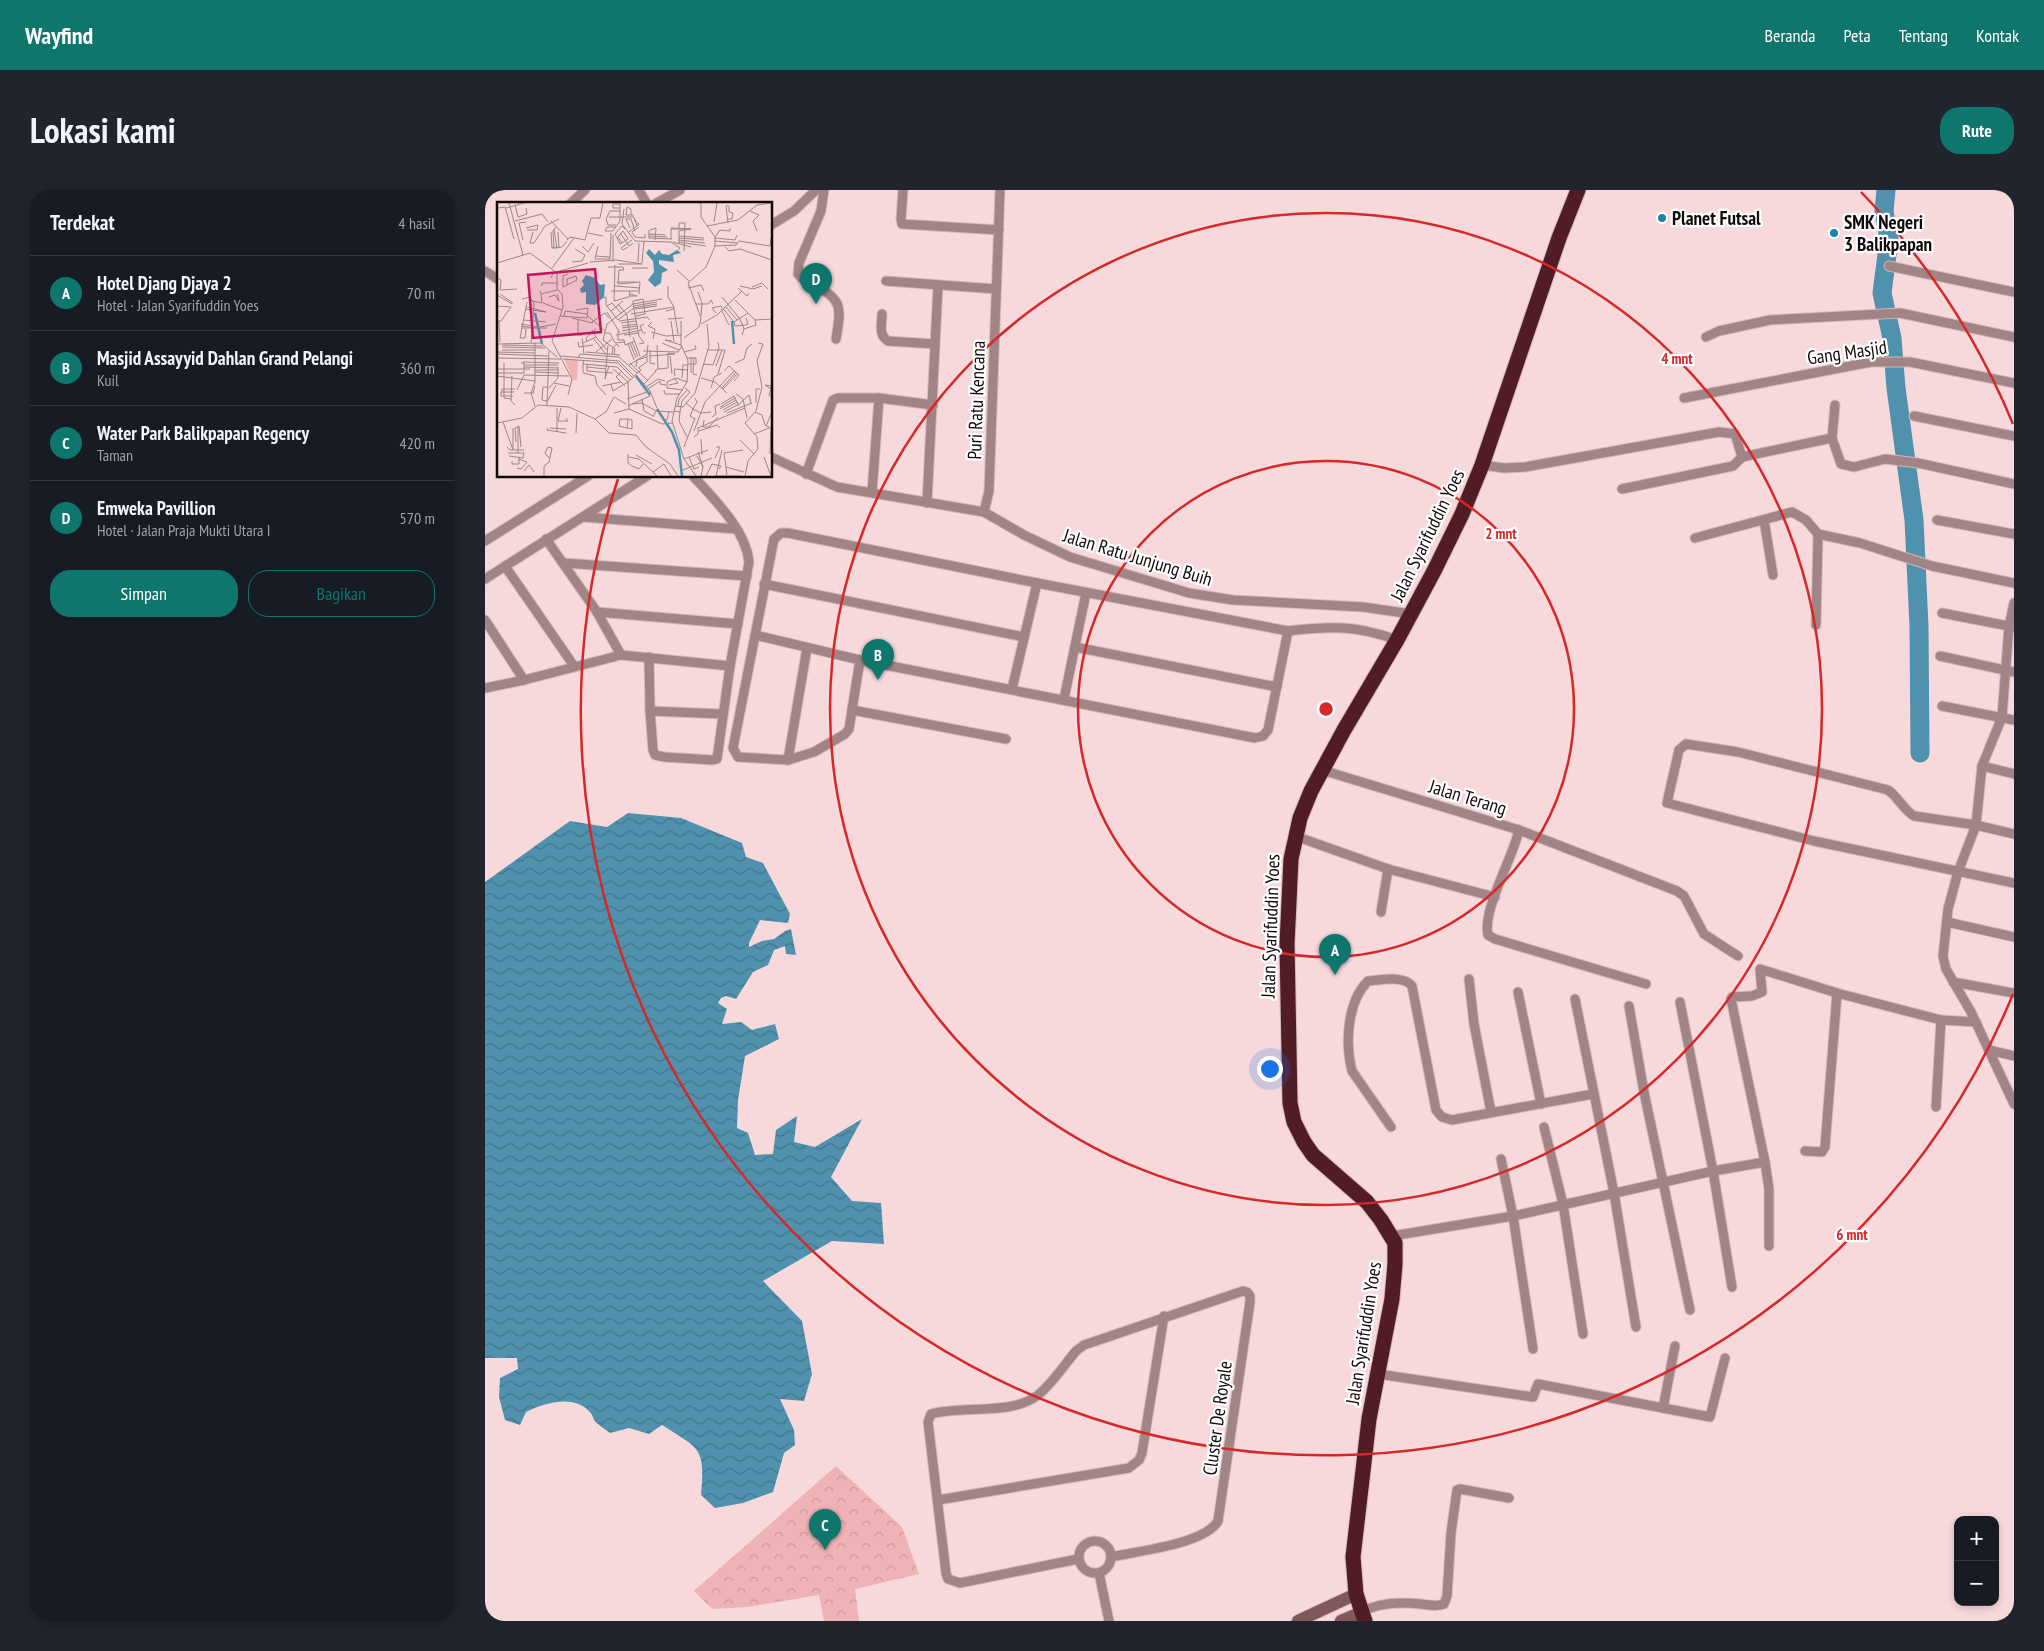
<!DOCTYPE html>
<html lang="id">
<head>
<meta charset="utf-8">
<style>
  :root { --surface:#171b24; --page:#20242c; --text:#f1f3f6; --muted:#9ea1a6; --line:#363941; --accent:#0f766e }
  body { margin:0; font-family:"PT Sans Narrow",sans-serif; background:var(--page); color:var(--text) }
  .controls { position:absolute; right:15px; bottom:15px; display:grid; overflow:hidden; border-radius:10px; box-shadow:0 2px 8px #0003 }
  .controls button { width:45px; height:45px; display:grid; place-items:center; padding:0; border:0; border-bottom:1px solid var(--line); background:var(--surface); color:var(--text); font:25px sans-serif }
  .you { position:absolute; left:784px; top:878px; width:18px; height:18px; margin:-12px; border:4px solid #fff; border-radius:50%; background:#1a73e8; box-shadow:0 0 0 8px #1a73e833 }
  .badge { display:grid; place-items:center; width:32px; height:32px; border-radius:50%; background:var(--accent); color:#fff; font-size:16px; font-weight:700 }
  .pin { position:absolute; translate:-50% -41px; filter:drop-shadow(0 1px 2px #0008) }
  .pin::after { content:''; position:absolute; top:26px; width:18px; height:15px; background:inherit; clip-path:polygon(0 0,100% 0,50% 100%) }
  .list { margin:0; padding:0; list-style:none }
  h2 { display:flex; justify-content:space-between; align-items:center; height:65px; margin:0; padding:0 20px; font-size:21px }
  h2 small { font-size:16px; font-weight:400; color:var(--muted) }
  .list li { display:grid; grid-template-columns:32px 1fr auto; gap:15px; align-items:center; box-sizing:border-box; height:75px; padding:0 20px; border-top:1px solid var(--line) }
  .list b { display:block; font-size:19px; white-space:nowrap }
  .list p { margin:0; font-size:16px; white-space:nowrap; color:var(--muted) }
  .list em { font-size:16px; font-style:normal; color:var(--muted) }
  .actions { display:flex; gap:10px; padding:15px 20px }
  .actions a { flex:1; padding:11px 0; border:1px solid var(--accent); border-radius:20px; text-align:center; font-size:18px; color:var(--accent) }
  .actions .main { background:var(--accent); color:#fff }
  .map { position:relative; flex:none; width:1529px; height:1431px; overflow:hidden; border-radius:20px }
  header { display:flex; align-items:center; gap:30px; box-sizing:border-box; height:70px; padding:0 25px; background:var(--accent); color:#fff }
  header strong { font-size:24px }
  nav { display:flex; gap:28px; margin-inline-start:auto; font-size:18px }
  .intro { display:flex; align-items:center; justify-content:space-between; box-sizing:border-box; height:120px; padding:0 30px }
  h1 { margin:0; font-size:35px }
  .button { padding:12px 22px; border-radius:20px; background:var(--accent); color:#fff; font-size:18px; font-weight:700 }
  main { display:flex; gap:30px; padding:0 30px }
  aside { flex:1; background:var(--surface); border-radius:20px; box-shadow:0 2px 8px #0003 }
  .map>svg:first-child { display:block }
</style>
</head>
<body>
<header>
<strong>Wayfind</strong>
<nav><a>Beranda</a><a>Peta</a><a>Tentang</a><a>Kontak</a></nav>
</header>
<div class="intro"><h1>Lokasi kami</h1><a class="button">Rute</a></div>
<main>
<aside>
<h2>Terdekat<small>4 hasil</small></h2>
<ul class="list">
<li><span class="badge">A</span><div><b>Hotel Djang Djaya 2</b><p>Hotel · Jalan Syarifuddin Yoes</p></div><em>70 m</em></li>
<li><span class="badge">B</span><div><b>Masjid Assayyid Dahlan Grand Pelangi</b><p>Kuil</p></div><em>360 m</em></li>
<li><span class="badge">C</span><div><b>Water Park Balikpapan Regency</b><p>Taman</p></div><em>420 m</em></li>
<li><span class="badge">D</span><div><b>Emweka Pavillion</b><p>Hotel · Jalan Praja Mukti Utara I</p></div><em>570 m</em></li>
</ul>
<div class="actions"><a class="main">Simpan</a><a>Bagikan</a></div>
</aside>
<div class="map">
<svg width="1529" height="1431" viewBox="0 0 1529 1431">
  <defs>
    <pattern id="park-crowns" width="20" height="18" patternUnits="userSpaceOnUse" patternTransform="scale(1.25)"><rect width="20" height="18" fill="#efb2b7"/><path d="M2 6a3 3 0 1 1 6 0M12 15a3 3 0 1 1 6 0" fill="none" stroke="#cc989c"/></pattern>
    <pattern id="water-waves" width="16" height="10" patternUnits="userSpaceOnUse" patternTransform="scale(1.25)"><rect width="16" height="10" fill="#5091ae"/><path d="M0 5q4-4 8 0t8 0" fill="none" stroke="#41758c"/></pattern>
  </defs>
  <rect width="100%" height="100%" fill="#f7d9db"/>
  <path fill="url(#park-crowns)" d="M351,1276L417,1337L434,1384L370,1399L374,1431H339L334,1405L262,1417L227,1419L209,1401Z"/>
  <path fill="url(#water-waves)" d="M143,623L196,628L257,653L261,667L278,673L305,724L303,733L275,730L264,753V757L277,751L289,749L300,741L306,739L311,765L301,764L300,756L289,760L283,775L268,782L251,809L241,806L236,808L233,813L242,819L237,834L256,832L267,840L290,834L294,849L260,866L253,910L252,938L263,943L270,965L288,964L291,940L312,926L309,952L330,957L377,929L346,987L367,1011L396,1013L399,1054L347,1051L278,1091L317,1131L327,1184L319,1211L295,1209L309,1240L310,1255L299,1263L288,1302L258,1313L230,1318L216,1305C220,1257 216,1260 177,1235L164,1244L144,1238L125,1243C120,1239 113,1235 109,1230C108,1227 107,1224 105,1222C88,1204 60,1213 41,1222L35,1235L20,1230L14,1207L15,1188L33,1179L32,1168H0V692L85,631L122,637Z"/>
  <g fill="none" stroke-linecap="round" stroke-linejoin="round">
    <path stroke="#5091ae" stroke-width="19" d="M1401,0L1399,21L1404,49L1397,103L1407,148L1411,198L1429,330L1434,436L1435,563"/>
    <defs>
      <g id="street">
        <path d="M154,0L162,14"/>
        <path d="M339,0L336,21L314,73L313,84C318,91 323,94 332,97C360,110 355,123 351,149"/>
        <path d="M418,0L416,29L417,34L514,40"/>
        <path d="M85,14L100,0"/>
        <path d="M170,14L195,0"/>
        <path d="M286,35L309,21L331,0"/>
        <path d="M1404,76L1529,102"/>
        <path d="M0,81L14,90"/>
        <path d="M401,91L511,99"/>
        <path d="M397,124C397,134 393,145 403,151L450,154"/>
        <path d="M1221,147L1234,141L1285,130L1415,123L1529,147"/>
        <path d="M1199,208L1386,172H1425L1529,193"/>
        <path d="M1350,215L1347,248L1356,274L1369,277L1400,269L1433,273L1529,294"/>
        <path d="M1429,226L1529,246"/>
        <path d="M286,267L352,297L499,322L539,345L585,367L704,403L748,410L878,417L926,424"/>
        <path d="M997,275L1019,278L1040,277L1234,242L1250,244L1257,267L1347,248"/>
        <path d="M321,284L348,210L353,208H394"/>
        <path d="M1137,299L1248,276L1257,267"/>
        <path d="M387,302L394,208L448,215"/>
        <path d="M442,313L453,96"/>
        <path d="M499,322L504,301L515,0"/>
        <path d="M98,327L251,339"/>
        <path d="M1279,330L1288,385"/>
        <path d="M1452,330L1529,344"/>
        <path d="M1210,348L1307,322L1321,330L1333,344L1375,353L1447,376L1529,393"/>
        <path d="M61,349L112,422L136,465L245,476"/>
        <path d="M0,351L103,286"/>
        <path d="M79,373L262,386"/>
        <path d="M20,376L89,476"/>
        <path d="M0,389L162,286"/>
        <path d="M279,394L539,447"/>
        <path d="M1529,413L1524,436L1517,527L1497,576L1491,635L1473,682L1463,719L1458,766L1461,779L1486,822L1529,914"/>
        <path d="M112,422L253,434"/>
        <path d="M1457,423L1529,437"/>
        <path d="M0,430L39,490"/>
        <path d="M1331,435L1333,344"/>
        <path d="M270,445L375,470L770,548L778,546L783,540L803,441"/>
        <path d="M590,457L792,497"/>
        <path d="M1455,466L1529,482"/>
        <path d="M164,467L165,521L168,560L170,565L179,567L228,570L232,569L245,476L264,372C261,340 229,309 208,286"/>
        <path d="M0,498L39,490L136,465"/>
        <path d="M527,499L552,393"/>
        <path d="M579,509L601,403"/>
        <path d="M1457,516L1529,530"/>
        <path d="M367,520L375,470"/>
        <path d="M165,521L238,524"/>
        <path d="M521,549L367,520L364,539L360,544L329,562L303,570L253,567L248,558L289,349L296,343H303L552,393L803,441C846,436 871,435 912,450"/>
        <path d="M303,570L322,458"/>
        <path d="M1497,576L1529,584"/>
        <path d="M837,580L1034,640L1192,701L1199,706L1219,744L1253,766"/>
        <path d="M1034,640C1028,668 997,720 1003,745L1010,749L1161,794"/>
        <path d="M1529,644L1491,635L1429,626C1418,619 1414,608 1403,600L1253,562L1201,554L1194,560L1182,613L1329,651L1529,693"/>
        <path d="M810,646L903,679L1010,707"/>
        <path d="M896,722L903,679"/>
        <path d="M1462,732L1529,747"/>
        <path d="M984,789L989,834L1006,922"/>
        <path d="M1468,792L1529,803"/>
        <path d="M1033,802L1056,914"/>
        <path d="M1090,809L1129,1003L1151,1137"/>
        <path d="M1195,812L1228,981L1247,1097"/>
        <path d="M1144,816L1159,902L1205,1120"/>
        <path d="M1504,860L1529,866"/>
        <path d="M1451,917L1456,830"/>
        <path d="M906,937L867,881C860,853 862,812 883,791C896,790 919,785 927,796L951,920L957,927L967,930L1108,904"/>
        <path d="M1059,937L1078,1014L1098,1144"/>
        <path d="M1320,961L1337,962L1340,957L1352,803"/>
        <path d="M1016,969L1028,1026L1048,1159"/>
        <path d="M1280,972L1246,809L1247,807L1267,806L1277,802L1275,779L1352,803L1456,830L1491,832"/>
        <path d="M907,1046L1028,1026L1228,981L1280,972L1284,999V1056"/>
        <path d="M893,1184L1048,1207L1053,1194L1225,1227L1240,1168"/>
        <path d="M1178,1218L1190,1156"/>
        <path d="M453,1310L644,1278L654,1270L657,1263L679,1126"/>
        <circle cx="610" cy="1367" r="16"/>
        <path d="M593,1369L475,1393L463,1389L461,1383L443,1232L446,1224C478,1215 526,1226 553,1205C568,1193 579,1175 591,1161L599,1155L758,1101L762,1102L765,1106V1112L733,1331C720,1354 653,1361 626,1367"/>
        <path d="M614,1383L624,1431"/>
        <path d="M877,1422C894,1412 916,1412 936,1414C944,1415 952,1417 959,1414L962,1406L966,1343L972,1300L975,1299L1024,1308"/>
      </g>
      <g id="secondary">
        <path d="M813,1431L871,1404"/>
        <path d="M856,1431L877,1422"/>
      </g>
      <path id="highway" d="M880,1431L871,1404L868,1367L884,1229L907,1109L910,1074V1053L896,1030L882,1012L828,965L819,952L809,932L805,913L802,754L806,669L815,628L826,601L859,540L912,450L949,381L977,324L997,275L1074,48L1093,0"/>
    </defs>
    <use href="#street" stroke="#d2b8ba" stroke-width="11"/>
    <use href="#secondary" stroke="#d2b8ba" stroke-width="14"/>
    <use href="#highway" stroke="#d2b8ba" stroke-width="17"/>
    <use href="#street" stroke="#a18486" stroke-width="9"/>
    <use href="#secondary" stroke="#80575b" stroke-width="12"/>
    <use href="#highway" stroke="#511c25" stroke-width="15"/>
  </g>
  <g fill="none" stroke="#d62828" stroke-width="2.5">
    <circle cx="841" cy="519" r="248"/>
    <circle cx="841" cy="519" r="496"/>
    <path d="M1528 804A744 744 0 0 1 133 289M1376 2A744 744 0 0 1 1528 234"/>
  </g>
  <g fill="#1684ab" stroke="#fff" stroke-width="2">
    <circle cx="1177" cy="28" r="5"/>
    <circle cx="1349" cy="43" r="5"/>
  </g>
  <g text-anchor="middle" stroke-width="4.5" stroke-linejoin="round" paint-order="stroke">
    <g font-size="19" font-weight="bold" fill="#12090a" stroke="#fff" text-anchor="start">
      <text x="1187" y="35">Planet Futsal</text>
      <text x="1359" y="39">SMK Negeri<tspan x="1359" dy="22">3 Balikpapan</tspan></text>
    </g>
    <g font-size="19" fill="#12090a" stroke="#fff">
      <text transform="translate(1362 162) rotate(-8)" y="7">Gang Masjid</text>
      <text transform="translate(491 210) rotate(-88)" y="7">Puri Ratu Kencana</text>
      <text transform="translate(942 345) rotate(-64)" y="7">Jalan Syarifuddin Yoes</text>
      <text transform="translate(653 367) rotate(17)" y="7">Jalan Ratu Junjung Buih</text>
      <text transform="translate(983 607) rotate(17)" y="7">Jalan Terang</text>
      <text transform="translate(785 736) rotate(-88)" y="7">Jalan Syarifuddin Yoes</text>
      <text transform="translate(878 1143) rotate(-81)" y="7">Jalan Syarifuddin Yoes</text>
      <text transform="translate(732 1228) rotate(-82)" y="7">Cluster De Royale</text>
    </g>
  </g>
  <g transform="translate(12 12)">
    <rect width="275" height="275" fill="#f7d9db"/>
    <path d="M67,156L81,158L80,177L76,179Z" fill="#efb2b7"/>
    <path d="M152,47L158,53L162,48L165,52L172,53L180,48L184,51L176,53L177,60L162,58V62L171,68L165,71L164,81L158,85L151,78L157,70L156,59L149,51ZM89,73L98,76L103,83L108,82L107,95L98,103L89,102V90L84,91L83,87L87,83L85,79Z" fill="#5091ae"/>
    <path fill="none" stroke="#5091ae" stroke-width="2.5" d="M38,111L45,142M235,119L237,142M139,174L153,193M160,207L175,230M175,230L182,248L185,274"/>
    <path fill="none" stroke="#9b8687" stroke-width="1" d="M12,1L26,53M18,3L21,15L30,12L29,6M1,6L8,5L17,37M9,6L27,1M253,9L262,13L256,19L260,29M134,13V7L130,5L129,13H137M112,15H137L140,24M231,17H235L236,11L232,10V4H229L231,21M18,19L45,12L51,20M54,19L71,37M217,20L220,1M125,22L138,39L174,40L183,46L179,50M125,22L127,7M119,23H111L109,17L113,9H123M210,24L241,18L260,3L275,1M142,25L135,30L138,35L148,36V32M29,26L41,23L40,28H30M133,26L129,17H134L138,29M57,27L60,47M174,27H194M182,27V21H188L187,49M152,28V36L175,37M153,28L159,26L158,38M116,29L123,19V2H116V6H123M116,29H108L110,25H119M36,30L33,41H37L48,24L62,17M54,30L55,46L65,45L70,39M61,30L62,46M132,30L142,22L137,18M91,31L106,34M123,31L132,44L136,41M152,32L168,33M152,34L170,35M182,34L207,36M218,35L223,28L233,29V26M182,36L207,38M218,36L238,38L240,33M174,37V26L194,27M26,38L22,21L29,20M70,38L73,35L88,38L94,16H103L106,1M182,38L208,41M218,39L240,41M176,40L194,45M182,40L209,44M125,41L121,35L126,29L131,37L123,42L118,32L125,24L128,27M182,42V29L194,27M85,44L91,50L97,41M101,44L98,57H113L114,31M218,44L239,43L242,39L273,44L274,36M131,45L126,48L124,46L135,38M228,45L232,49L243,47L275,58M57,47L56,29L59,25M98,54L113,55M75,60L85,59L88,53L78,47M93,60L119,58L145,62H121M116,60V33M141,60L142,41M0,61L33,51L60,71V87L65,92L66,105L55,139L75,177L71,193M145,61L147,39M118,63L117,99L132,95L133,89M111,65H126L127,68M55,66L77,36M135,66H151M127,68H122L121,82L143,80L142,92M180,68L192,79M71,72L66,74V85L80,78L79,74M0,76L4,78L3,88L20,87M54,76L56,71L91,61M120,80H139M70,83V77L79,74M45,84V81H60M118,84L143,86M171,84V95L177,105M243,84L256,87L265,84M255,85L265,81L271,87M191,86L204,83L207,89M241,86L250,94L252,91M43,89L44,92L60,88M114,89H142M201,90L205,101L204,114M3,92L16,101M0,93L15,102M132,94H140L133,92M52,95L58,93L62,99L60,92M225,95L243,117L247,127L245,133M106,96L109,95V103L121,118L137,106L160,102M0,97V119M25,97L33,95L37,102L34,141M238,98L258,118L259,123L247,127M35,99L45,101L44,92M46,101L65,108M121,102L130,113L133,135M136,102V99L146,97L148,112L139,114M199,102H211L214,98L216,102M0,104L14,105L4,119H0M110,104L115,101L125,112M137,104L160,100M228,104L240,118L251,111M28,107L49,110L30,105M138,107L160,104M224,107L232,123M114,109L126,99M169,109L177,107L181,132M110,110L123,131M219,111L215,106L224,104L237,120L240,118M134,112L177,105V107M63,114L90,116L91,106L79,108M67,114L68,109L90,112M91,114L108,129M75,116L96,121M171,117L186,116M26,118L49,120M81,118V133H85M258,118L275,117M2,119L3,140M122,119L150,115L153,118M174,119L177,140M184,119V143L191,158L190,180L180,196L175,219L187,257L199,274M237,119L238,124L248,123L251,122L249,116M95,120L108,111L112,116M155,120L151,124L158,127L156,137M124,121L139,119M24,122L43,125L59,122M147,122L143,124L146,131H149M204,122L220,113L245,89M24,124L40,126M125,124L140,122M24,126H50M125,126L141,124M29,127L28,136H23L30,100M121,129V138H127L128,143L138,139M125,129L141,126M154,130L169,134L185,133M108,131H113L118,141L128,140M119,133L145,128M127,133L142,131M99,135L110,148M136,135L143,154M85,136L87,152M187,136L202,125L204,116L191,81L209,65L218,44V35L204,15V1M97,137L108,151M106,138L110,122L136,102M106,138L118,147L117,153M175,139L168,138L184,143M81,140L82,145L96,143M90,140L89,136L99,127M135,140L141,155M86,141L99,135L95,128M133,141L139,156M165,141L182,148M0,142L44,141L60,155M0,142V150L38,151M131,142L137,158M142,142L147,141L142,134L136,102L165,97M5,143L46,144M111,143L108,177L112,164M5,145L48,146M5,148H38M153,148V161L158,162M210,148H228L221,172M146,149L181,150L185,144M89,150L123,153M99,150L115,137M187,150L199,147L198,143M0,152L51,154M115,152L116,145L120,142L122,145M63,154L122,159L137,174M153,154L178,152M173,154L175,172M197,155L196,172L200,173M0,156L64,157M81,156L83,152L122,155L140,171M190,156H199V162H191M66,157L121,161L136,176M87,158L86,162L120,165L133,178M26,160L62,161M7,161V196L14,197M133,161L151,179M238,161L247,157L250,146L255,142M86,162V171L98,174L100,183L109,193M90,162V169L116,171M206,162L216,163L222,146L221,140M27,163H61M132,163L150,152L151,143M219,164L225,148M27,165L61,166M90,165L109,167M139,165L140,158L150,155M141,166L150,160V152M142,166L144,168L131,180L132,207L165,222L176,221M0,167H33M116,167L131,180M161,167L171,166V151L178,152M38,168H61M158,169L161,167L160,143M227,169L232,164L242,173L237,179M38,170L61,171M124,170L119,175L128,184M0,171H27V161H24M194,171V155M139,173L153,189L160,206M0,174L38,179M15,174L14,199L18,203M178,174L177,167L190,168M185,176L186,163H191M204,176L218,180L230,191M57,181L72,184M114,182L116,189L131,180M147,182L159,169M172,183L181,181L177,176M105,184L124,180M149,185L161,177L168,179M52,186L61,176V165M214,186L217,175L225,171M225,186L239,170M151,187L163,179V182L169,183M226,187L240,172M274,187V184L268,183L274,187L272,193L275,195M20,188L27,173L72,174M167,188L168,192H183M186,188L170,186V180L179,176L190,180M5,190V187H18M27,191H36L38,184M239,192L246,197L250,216M16,194H4V190H17M198,196L200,200L196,207L204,211L214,210M130,197L150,190L153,194L131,204M145,197L147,209L156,214M50,199L45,198L46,185H51M50,200L59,183M189,201L196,207L193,214L198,217M259,201V187H263M135,202L145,201L159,209M224,202L237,194L242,204M242,202L252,193L254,201M50,203L52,149M38,204L34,191L38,180V141M178,204L186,205L198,191L212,144L210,122M181,204L182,197L190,188M72,205L98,217L112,231L139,233L149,245L173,262L181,274M223,205L238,196M64,206L61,219H71L69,216M223,207L239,198M161,208L166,217L170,218L172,209M226,208L240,200M177,209L183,210L185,199L193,190L188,186M183,210L182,219L190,235M227,210L242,202M258,210L265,213L268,223L275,227M117,211L132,207M230,211L255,201M156,215L159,209L176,210M215,215L219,212L218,204L223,202M98,217L109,210L117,195L129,202M207,218L206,225H212L221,215M6,220L16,248M0,221L25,216L41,203L72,205M269,224L275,210M21,225V251M16,226V247M51,226L50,228L69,231M53,226L69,227M130,226L122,224L123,217H131L135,218V227L130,226L131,217M60,229V206M197,229L208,200L237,169M202,229L220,223L223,226M79,231L80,211M257,232L272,226M197,235L201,232V226L248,206M204,237L205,253M243,238L257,252M19,240L18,226L22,224L24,245M10,245L13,248H27M187,245L198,216M201,250L206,265M11,251H27L26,256L12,254M131,252V261L135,264L142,267L146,262M273,252L274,227M139,253L155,262M200,254L206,265L204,274M132,255L142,257L160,274M192,255L197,267L202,265M267,255L274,274M218,256L223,245H219M187,257L211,248M15,259V262H22V256M229,265L247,270M20,266L24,267L30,260L22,257M186,268L215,256M27,269L32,263L37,270M156,270L167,262L174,274M230,273L227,251L246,248M47,274V264L52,260L55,246L51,245L48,251L52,256M209,274L215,262L224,264L222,267M218,274H244M219,274L225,248M248,274L251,259L261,247L260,235L248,221L259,209L265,185L260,159L266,142L261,141"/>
    <path fill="#c2185b" fill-opacity="0.15" stroke="#c2185b" stroke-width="2.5" d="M98,67L104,130L36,136L31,73Z"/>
    <rect width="275" height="275" fill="none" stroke="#12090a" stroke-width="2.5"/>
  </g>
  <circle cx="841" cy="519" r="8" fill="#d62828" stroke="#fff" stroke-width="2.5"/>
  <g font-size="15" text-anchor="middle" font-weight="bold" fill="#d62828" stroke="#fff" stroke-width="4.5" stroke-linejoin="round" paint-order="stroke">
    <text x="1192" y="174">4 mnt</text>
    <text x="1016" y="349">2 mnt</text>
    <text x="1367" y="1050">6 mnt</text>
  </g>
</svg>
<div class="controls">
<button>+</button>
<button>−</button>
</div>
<div class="you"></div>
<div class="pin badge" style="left:850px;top:785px">A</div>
<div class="pin badge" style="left:393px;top:490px">B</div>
<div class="pin badge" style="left:340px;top:1360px">C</div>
<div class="pin badge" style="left:331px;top:114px">D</div>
</div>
</main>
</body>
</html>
